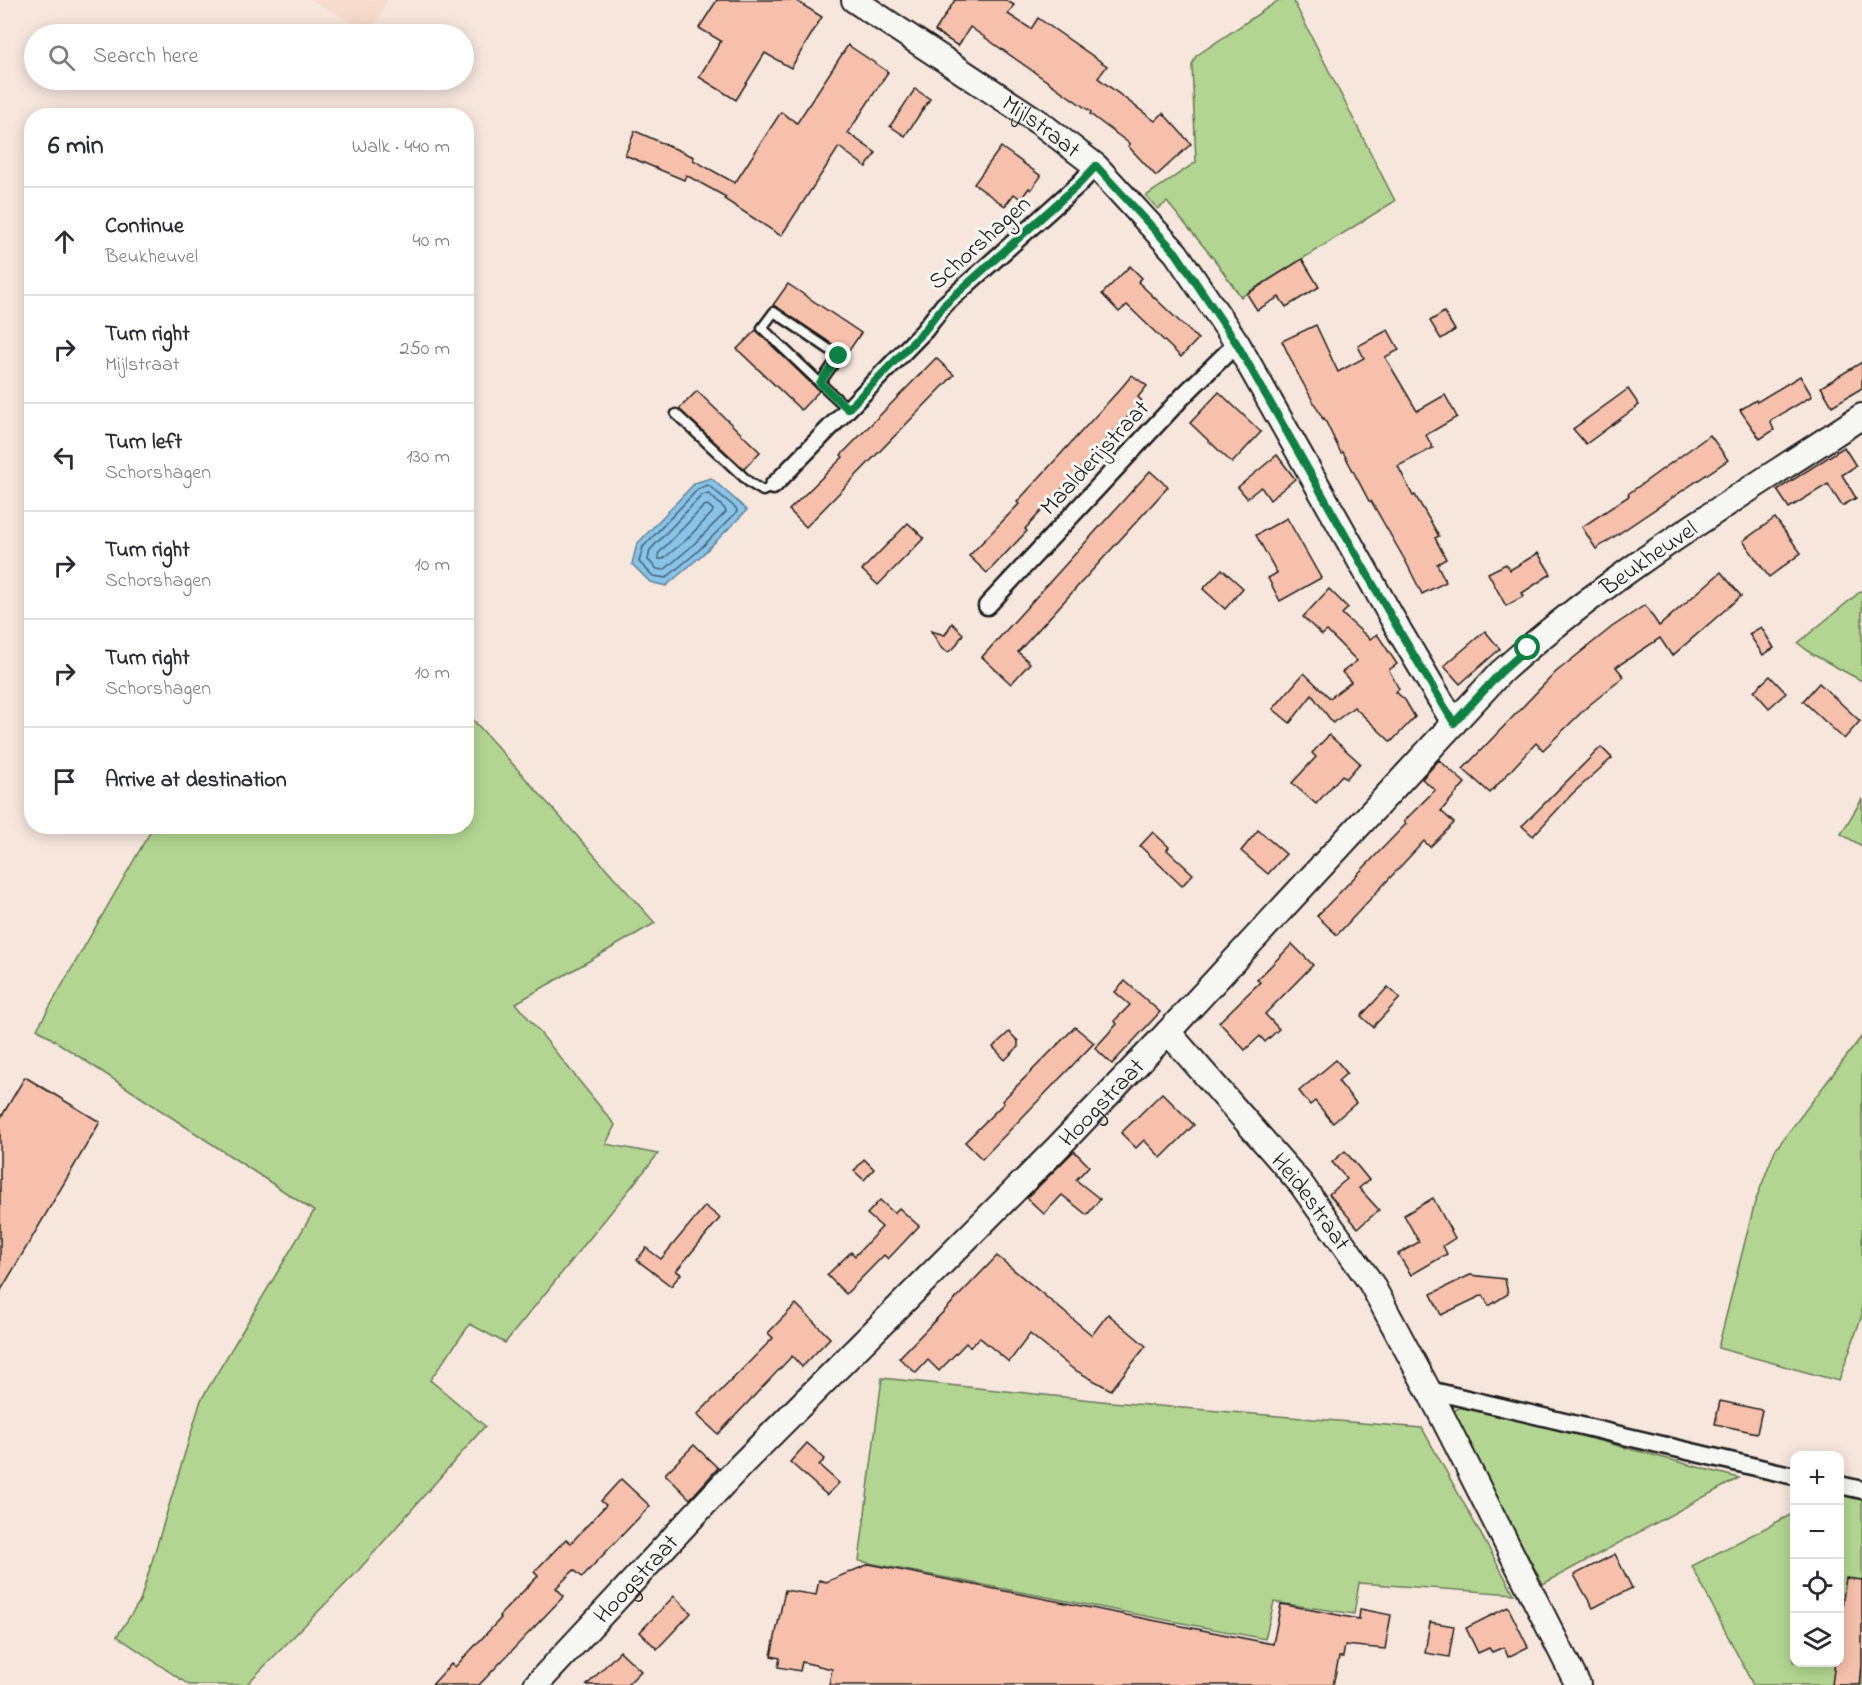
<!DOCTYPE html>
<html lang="en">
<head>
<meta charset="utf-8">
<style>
  :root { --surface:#fff; --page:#f7f7f7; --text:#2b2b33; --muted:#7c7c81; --line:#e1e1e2 }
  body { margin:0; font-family:"Indie Flower",sans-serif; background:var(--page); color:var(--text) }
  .controls { position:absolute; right:18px; bottom:18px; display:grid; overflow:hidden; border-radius:12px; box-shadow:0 3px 15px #0003 }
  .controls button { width:54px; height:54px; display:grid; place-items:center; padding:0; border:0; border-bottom:2px solid var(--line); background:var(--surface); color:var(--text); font:30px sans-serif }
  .stop { position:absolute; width:18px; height:18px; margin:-14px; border:4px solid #0b8043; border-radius:50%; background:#fff }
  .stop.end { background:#0b8043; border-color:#fff; box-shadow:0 2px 6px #0008 }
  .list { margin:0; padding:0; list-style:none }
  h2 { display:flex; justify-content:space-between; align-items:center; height:78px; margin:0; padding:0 24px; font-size:26px }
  h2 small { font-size:20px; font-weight:400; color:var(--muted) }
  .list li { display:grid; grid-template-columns:39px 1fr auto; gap:18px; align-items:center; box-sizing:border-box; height:108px; padding:0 24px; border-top:2px solid var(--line) }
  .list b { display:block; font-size:22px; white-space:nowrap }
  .list p { margin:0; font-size:20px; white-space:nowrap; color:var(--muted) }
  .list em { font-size:20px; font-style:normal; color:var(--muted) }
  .icon { flex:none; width:33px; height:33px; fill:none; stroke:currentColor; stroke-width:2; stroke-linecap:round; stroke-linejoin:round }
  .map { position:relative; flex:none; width:1862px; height:1685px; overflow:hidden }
  .search { position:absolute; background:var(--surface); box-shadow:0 3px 15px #0003; left:24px; top:24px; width:450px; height:66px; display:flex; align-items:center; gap:15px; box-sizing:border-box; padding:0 21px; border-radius:33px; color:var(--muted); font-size:22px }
  .panel { position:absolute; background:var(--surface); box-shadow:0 3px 15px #0003; left:24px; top:108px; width:450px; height:726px; border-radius:24px }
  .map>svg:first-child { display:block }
</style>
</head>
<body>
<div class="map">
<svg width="1862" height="1685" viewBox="0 0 1862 1685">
  <rect width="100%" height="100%" fill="#f6e6dc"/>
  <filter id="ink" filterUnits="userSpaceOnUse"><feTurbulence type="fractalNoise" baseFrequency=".0167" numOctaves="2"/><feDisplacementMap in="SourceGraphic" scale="12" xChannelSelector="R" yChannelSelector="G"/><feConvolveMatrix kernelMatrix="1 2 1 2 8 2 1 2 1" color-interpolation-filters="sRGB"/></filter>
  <g filter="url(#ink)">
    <path fill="#f6dbcd" d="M312,0H387L372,34Z"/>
    <g fill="#b2d691" stroke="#677956" stroke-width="1.5">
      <path d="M1279,0H1293L1395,201L1241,297L1214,259L1167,202L1158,209L1146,196L1196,162L1192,65L1196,56Z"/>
      <path d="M1861,591L1862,592V681L1812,654L1798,643Z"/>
      <path d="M467,713L655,923L516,1003L615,1125L606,1144L658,1154L505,1343L470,1324L430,1380L485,1426L357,1572L246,1685H189L117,1636L140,1601L201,1400L314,1211L37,1029L153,827L466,826Z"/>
      <path d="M1862,799V846L1841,834Z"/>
      <path d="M1862,1036V1315L1839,1381L1718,1348L1755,1202L1775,1150Z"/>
      <path d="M882,1378L1111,1402L1422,1428L1514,1594L1359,1583L1354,1614L1274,1602L1265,1639L859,1561Z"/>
      <path d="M1465,1405L1739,1478L1543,1584L1453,1416L1455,1410Z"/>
      <path d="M1840,1490L1862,1495V1685H1753L1692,1566L1794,1513V1662H1840Z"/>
    </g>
    <path fill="#88c4e8" stroke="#5d8196" stroke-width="1.5" d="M711,478L747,510L701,556L666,586L650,582L632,564L637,544L695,483Z"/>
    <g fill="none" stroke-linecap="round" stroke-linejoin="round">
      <g stroke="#475f6e" stroke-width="1.5">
        <path d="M708,485L736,508L737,512L697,552L666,578L653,576L639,562L643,547L698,489Z"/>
        <path d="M709,494L725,509L726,512L692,546L664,570L657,569L648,560L650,550L702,495Z"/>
        <path d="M708,505L713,510L712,513L686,540L663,559H659L658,554L704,506Z"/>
      </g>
    </g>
    <g fill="#f6c0aa" stroke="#1c1c1c" stroke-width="1.5">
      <path d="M717,0H795L822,17L791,68L765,53L736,100L699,77L721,41L699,28Z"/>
      <path d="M955,0H1006L1014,5L1008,14L1031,29L1038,18L1107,66L1098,78L1155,121L1163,113L1191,144L1156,176L1128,146L1130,144L1090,114L1091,112L970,27L958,46L935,31Z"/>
      <path d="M848,45L888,72L848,133L876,153L866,167L839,147L781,236L724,199L726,197L686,175L684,180L625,155L635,131L694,157L693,160L735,183L781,112L797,123Z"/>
      <path d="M915,89L930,99L905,136L890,126Z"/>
      <path d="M1001,147L1041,176L1031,190L1029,188L1021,199L1014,194L1005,206L974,184Z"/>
      <path d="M1302,259L1319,287L1286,307L1279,297L1257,310L1247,294Z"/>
      <path d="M1130,266L1142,278L1138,282L1198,339L1181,357L1127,305L1119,312L1102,294Z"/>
      <path d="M788,284L861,333L846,355L843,351L773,305Z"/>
      <path d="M1444,312L1455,330L1441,339L1430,321Z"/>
      <path d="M1316,325L1338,372L1364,358L1358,346L1388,330L1399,350L1385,357L1417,411L1445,395L1457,417L1426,435L1433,448L1398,466L1413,496L1415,495L1439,536L1435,538L1446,559L1437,564L1446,582L1422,594L1406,562L1371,501H1369L1343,452L1341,453L1324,418L1323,419L1299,376L1282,341Z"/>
      <path d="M756,330L819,391L801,410L737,349Z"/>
      <path d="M936,358L954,375L806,527L789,510L843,457L841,455Z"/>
      <path d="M1862,362V388L1832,406L1821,387Z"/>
      <path d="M1132,375L1147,386L1138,397L1142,401L1025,529L1027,531L987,573L969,556L1019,504L1017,502L1122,387Z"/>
      <path d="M1800,376L1812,396L1770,421L1774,430L1760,439L1740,410L1756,400L1757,402Z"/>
      <path d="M1628,389L1639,405L1586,444L1573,429Z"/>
      <path d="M697,391L760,452L744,469L679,409Z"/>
      <path d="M1219,392L1261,432L1232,463L1190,423Z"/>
      <path d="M1710,435L1728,460L1596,549L1582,527L1629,496L1628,494Z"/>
      <path d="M1844,447L1856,466L1842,475L1856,498L1842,506L1828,484L1789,508L1777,490Z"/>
      <path d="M1277,455L1295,479L1270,500L1261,487L1247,498L1238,487Z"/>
      <path d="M1150,471L1168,487L1018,652L1030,663L1011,684L982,657Z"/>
      <path d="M1287,518L1321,578L1280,601L1268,578L1277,573L1256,535Z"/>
      <path d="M1775,518L1801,553L1769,577L1743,541Z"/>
      <path d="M908,523L924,538L878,585L862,570Z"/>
      <path d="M1538,553L1551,574L1522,593L1524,596L1506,606L1488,573L1506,564L1510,570Z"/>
      <path d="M1222,569L1243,588L1225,609L1203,589Z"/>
      <path d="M1721,572L1741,596L1672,656L1660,638L1616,667L1624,677L1588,706L1543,750L1536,743L1490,793L1463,769L1556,672L1612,627L1645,605L1659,626Z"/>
      <path d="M1329,589L1348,608L1342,614L1370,639L1377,634L1397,664L1389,670L1399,689L1396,692L1405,700L1415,717L1391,742L1354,707L1333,723L1312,695L1290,723L1273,709L1304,673L1330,698L1351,682L1342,672L1357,661L1327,631L1322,635L1303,617Z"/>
      <path d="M952,623L963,634L955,647L948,652L942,649L931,631L945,635Z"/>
      <path d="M1761,627L1774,648L1763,655L1749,634Z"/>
      <path d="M1485,631L1500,649L1460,684L1444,666Z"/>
      <path d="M1770,676L1786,693L1769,708L1754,691Z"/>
      <path d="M1819,683L1860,721L1844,739L1803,701Z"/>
      <path d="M1329,735L1360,763L1346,779L1342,775L1316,804L1292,783L1316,757L1312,753Z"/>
      <path d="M1601,747L1612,758L1573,793L1533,836L1522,826Z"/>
      <path d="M1439,760L1465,783L1441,811L1454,823L1430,847L1424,841L1337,935L1317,916L1406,824L1404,821L1435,790L1422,779Z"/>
      <path d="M1258,830L1286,854L1268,874L1241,851Z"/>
      <path d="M1153,832L1169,847L1167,850L1193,874L1182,886L1140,846Z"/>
      <path d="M1292,944L1313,965L1265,1014L1279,1029L1265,1042L1260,1036L1245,1050L1219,1022L1260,982L1257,980Z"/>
      <path d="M1125,981L1160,1012L1112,1064L1095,1048L1117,1024L1114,1021L1130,1005L1115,992Z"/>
      <path d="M1388,987L1400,998L1373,1027L1361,1016Z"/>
      <path d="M1075,1027L1094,1043L982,1159L965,1142L1004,1103L1002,1101Z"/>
      <path d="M1009,1032L1018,1041V1047L1005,1060L993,1047Z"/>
      <path d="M1336,1060L1347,1073L1338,1081L1356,1103L1333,1123L1315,1101L1310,1105L1299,1091Z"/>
      <path d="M25,1077L100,1122L0,1292V1119Z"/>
      <path d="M1162,1093L1194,1125L1161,1158L1144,1140L1136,1148L1121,1133Z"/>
      <path d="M1074,1151L1089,1166L1076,1180L1100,1199L1087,1215L1062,1195L1044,1214L1027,1198Z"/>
      <path d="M1345,1151L1369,1180L1359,1188L1379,1210L1358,1228L1329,1194L1347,1179L1332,1162Z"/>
      <path d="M864,1159L874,1169L864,1180L854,1171Z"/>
      <path d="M1433,1198L1455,1238L1443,1246L1447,1254L1411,1275L1398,1254L1419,1242L1404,1215Z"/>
      <path d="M880,1200L894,1213L899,1208L919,1226L888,1259L884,1255L846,1294L827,1275L851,1252L855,1256L882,1227L867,1214Z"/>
      <path d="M705,1206L720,1218L676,1271L681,1274L671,1286L637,1260L646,1248L661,1259Z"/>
      <path d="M997,1256L1092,1335L1108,1314L1146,1346L1111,1390L1073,1369L1030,1334L1009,1362L980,1338L970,1347L966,1343L939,1371L928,1360L916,1373L899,1358Z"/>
      <path d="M1470,1275L1505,1279L1508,1294L1489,1306L1483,1295L1441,1315L1431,1294Z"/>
      <path d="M796,1304L830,1338L802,1367L792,1356L718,1434L697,1415L773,1338L768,1333Z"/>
      <path d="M1720,1401L1762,1410L1757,1433L1715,1424Z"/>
      <path d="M807,1443L825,1459L819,1465L839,1483L827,1495L790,1462Z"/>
      <path d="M694,1445L718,1468L690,1499L665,1474Z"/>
      <path d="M621,1479L650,1506L582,1577L574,1570L556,1588L564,1596L479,1685H432L451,1664L455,1667L501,1618L499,1616L538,1576L534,1572L566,1539L571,1543L606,1505L601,1501Z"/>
      <path d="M1615,1554L1632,1588L1593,1608L1574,1575Z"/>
      <path d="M869,1564L1273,1644L1281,1604L1359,1619L1360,1609L1391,1615L1385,1649L1345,1645L1343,1657H1339L1333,1685H829L832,1669L802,1662L800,1671L778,1667L780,1658L771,1656L785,1590L816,1595L819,1580L826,1582Z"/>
      <path d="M1846,1578L1862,1580V1665L1860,1685H1832L1835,1662H1839V1628Z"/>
      <path d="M674,1596L691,1613L657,1649L640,1632Z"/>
      <path d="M1508,1607L1528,1647L1508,1657L1504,1647L1492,1652L1489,1648L1478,1653L1466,1628Z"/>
      <path d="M1430,1622L1454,1626L1449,1657L1425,1653Z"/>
      <path d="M620,1651L641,1671L627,1685H587Z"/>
    </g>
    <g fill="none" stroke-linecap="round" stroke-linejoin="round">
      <defs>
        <g id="lane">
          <path d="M820,383L762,328L774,312L839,356L820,383L848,409"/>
          <path d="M676,414L750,483L763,491L773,486"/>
        </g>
        <g id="street">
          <path d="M773,486L924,331L944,305L1079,184L1096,166"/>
          <path d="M987,606L1184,395L1237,343"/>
          <path d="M1429,1390L1794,1476"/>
          <path d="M1840,1485L1862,1490"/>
        </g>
        <g id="secondary">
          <path id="s1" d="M854,0L1040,123L1096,166L1176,253L1237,343L1400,632L1454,723"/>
          <path id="s2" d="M1168,1032L1301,1184L1371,1283L1439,1410L1578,1685"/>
          <path id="s3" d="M536,1685L740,1466L1058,1147L1168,1032L1501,672C1610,573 1740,497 1862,416"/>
        </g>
      </defs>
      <use href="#lane" stroke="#1c1c1c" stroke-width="13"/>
      <use href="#street" stroke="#1c1c1c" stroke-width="21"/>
      <use href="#secondary" stroke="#1c1c1c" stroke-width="28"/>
      <use href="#lane" stroke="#f6f6f2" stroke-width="8"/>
      <use href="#street" stroke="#f6f6f2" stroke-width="16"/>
      <use href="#secondary" stroke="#f6f6f2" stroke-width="24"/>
    </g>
  </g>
  <g fill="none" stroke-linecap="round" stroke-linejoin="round" filter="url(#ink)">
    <path stroke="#0b8043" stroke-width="8" d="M839,356L820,383L848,409L924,331L944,305L1079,184L1096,166L1176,253L1237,344L1400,632L1454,723L1501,672L1528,648"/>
  </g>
  <g text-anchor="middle" stroke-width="6" stroke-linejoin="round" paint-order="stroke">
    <g font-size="24" fill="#1c1c1c" stroke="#f6f6f2">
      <text dy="8" stroke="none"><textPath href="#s1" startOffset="226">Mijlstraat</textPath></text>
      <text transform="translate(979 242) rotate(-42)" y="8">Schorshagen</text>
      <text transform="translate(1094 457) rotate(-47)" y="8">Maalderijstraat</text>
      <text dy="8" stroke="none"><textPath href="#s3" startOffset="1586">Beukheuvel</textPath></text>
      <text dy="8" stroke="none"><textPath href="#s3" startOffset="812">Hoogstraat</textPath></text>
      <text dy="8" stroke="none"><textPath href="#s2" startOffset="222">Heidestraat</textPath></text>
      <text dy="8" stroke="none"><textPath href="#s3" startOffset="146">Hoogstraat</textPath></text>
    </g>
  </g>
</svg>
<div class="controls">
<button>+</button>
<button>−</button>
<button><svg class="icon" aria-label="locate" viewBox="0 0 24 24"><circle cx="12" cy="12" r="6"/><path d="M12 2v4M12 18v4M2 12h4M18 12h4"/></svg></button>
<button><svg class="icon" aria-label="layers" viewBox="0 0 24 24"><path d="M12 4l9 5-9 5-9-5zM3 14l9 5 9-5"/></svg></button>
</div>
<div class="stop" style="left:1528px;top:648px"></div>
<div class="stop end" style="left:839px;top:356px"></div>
<div class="search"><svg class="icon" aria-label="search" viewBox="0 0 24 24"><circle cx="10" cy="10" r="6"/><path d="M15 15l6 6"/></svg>Search here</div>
<section class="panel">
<h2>6 min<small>Walk · 440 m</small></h2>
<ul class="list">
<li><svg class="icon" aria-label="ahead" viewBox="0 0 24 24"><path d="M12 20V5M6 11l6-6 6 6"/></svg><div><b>Continue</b><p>Beukheuvel</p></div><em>40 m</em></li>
<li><svg class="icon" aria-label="right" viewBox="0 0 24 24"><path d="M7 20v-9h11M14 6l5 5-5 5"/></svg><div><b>Turn right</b><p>Mijlstraat</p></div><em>250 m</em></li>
<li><svg class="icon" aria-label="left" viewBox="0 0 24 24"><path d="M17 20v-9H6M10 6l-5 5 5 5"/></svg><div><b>Turn left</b><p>Schorshagen</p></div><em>130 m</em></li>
<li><svg class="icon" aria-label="right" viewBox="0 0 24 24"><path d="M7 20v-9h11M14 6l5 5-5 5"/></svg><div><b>Turn right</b><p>Schorshagen</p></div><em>10 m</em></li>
<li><svg class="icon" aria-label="right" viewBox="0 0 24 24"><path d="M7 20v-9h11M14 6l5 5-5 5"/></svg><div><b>Turn right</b><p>Schorshagen</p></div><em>10 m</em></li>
<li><svg class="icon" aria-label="arrive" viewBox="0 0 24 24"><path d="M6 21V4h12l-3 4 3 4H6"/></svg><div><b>Arrive at destination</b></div></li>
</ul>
</section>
</div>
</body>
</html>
